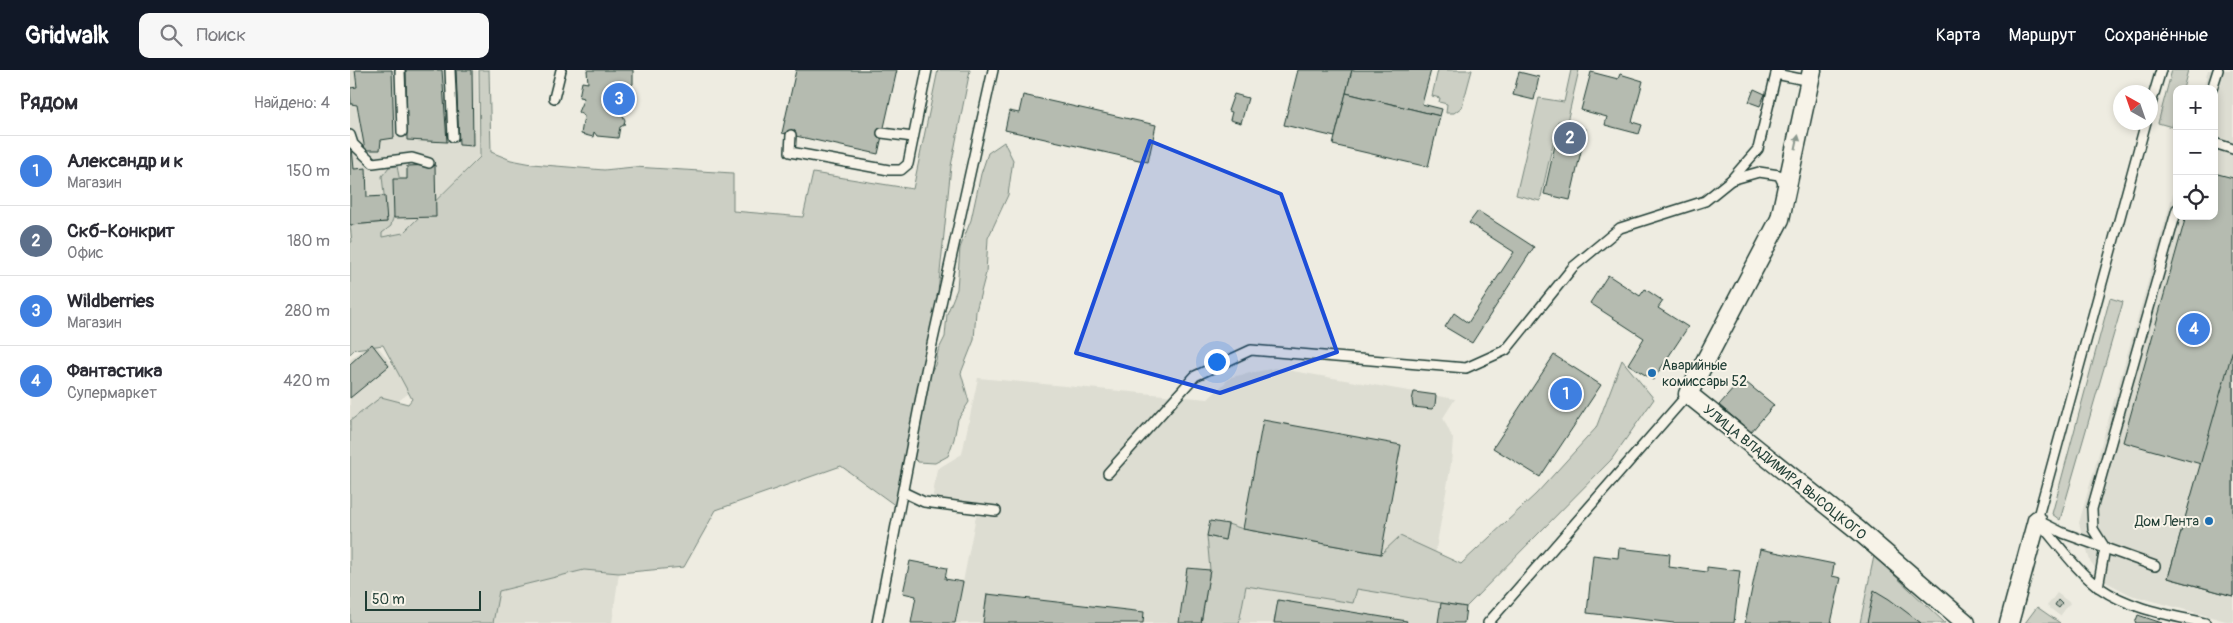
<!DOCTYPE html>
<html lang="ru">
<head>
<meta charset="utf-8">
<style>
  :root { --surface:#fff; --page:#f7f7f7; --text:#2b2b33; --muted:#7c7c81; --line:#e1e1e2; --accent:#111827 }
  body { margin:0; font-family:Pangolin,sans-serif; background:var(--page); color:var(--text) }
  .controls { position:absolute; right:15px; top:15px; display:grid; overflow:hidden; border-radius:10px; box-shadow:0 2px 8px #0003 }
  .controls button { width:45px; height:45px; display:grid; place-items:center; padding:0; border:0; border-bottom:1px solid var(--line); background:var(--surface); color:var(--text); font:25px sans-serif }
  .compass { position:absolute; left:1763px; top:15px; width:45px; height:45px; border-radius:50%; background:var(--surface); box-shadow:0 2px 8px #0003; rotate:320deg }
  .scale { position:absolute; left:15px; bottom:12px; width:116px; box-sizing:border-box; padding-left:5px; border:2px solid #1f3d34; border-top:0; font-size:14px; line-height:18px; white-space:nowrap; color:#1f3d34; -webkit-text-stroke:4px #f7f3e8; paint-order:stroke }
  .you { position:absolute; left:866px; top:291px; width:18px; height:18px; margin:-12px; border:4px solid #fff; border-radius:50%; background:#1a73e8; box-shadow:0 0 0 8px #1a73e833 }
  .badge { display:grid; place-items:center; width:32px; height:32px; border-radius:50%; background:var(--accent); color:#fff; font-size:16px; font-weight:700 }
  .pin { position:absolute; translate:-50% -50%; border:2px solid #fff; box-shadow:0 1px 5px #0006 }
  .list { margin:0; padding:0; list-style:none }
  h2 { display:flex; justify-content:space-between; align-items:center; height:65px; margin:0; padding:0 20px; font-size:21px }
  h2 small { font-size:16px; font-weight:400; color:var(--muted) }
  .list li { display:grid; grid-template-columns:32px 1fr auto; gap:15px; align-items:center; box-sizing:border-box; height:70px; padding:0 20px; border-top:1px solid var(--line) }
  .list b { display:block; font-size:19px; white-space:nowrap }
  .list p { margin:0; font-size:16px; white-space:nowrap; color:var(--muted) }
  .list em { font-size:16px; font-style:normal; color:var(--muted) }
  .icon { flex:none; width:28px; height:28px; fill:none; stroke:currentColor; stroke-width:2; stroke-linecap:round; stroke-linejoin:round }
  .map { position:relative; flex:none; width:1883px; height:553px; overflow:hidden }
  header { display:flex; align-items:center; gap:30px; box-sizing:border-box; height:70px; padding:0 25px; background:var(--accent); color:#fff }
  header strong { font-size:24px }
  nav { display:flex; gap:28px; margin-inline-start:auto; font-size:18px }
  .search { width:350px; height:45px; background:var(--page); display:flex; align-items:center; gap:12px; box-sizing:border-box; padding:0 18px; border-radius:10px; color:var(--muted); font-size:19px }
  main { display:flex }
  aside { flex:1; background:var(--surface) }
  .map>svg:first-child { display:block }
</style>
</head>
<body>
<header>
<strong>Gridwalk</strong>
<div class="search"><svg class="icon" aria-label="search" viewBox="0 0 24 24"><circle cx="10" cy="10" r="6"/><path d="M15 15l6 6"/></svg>Поиск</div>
<nav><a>Карта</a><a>Маршрут</a><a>Сохранённые</a></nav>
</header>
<main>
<aside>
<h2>Рядом<small>Найдено: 4</small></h2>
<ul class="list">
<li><span class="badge" style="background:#3f7fe0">1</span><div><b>Александр и к</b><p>Магазин</p></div><em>150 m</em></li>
<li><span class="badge" style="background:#5c6f8a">2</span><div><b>Скб-Конкрит</b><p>Офис</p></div><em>180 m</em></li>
<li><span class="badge" style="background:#3f7fe0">3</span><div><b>Wildberries</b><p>Магазин</p></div><em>280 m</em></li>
<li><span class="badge" style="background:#3f7fe0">4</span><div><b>Фантастика</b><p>Супермаркет</p></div><em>420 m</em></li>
</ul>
</aside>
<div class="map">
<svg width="1883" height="553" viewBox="0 0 1883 553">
  <rect width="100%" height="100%" fill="#eeece1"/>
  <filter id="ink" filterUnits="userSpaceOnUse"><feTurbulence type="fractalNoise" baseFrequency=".02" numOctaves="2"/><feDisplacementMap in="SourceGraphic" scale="10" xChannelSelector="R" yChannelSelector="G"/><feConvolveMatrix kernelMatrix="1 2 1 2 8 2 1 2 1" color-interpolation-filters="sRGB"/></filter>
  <g filter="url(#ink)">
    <g fill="#ddddd2">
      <path d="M0,0H127L129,87L52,164L0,171Z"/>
      <path d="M1858,0H1883V553L1781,525L1756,512L1740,491L1729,453L1827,110V146H1864V19H1853Z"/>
      <path d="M23,270L62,321L0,366V290Z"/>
      <path d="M925,298L1105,329L1093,348L1103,369L1101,394L1077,530L1116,537L1114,553H889L896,516L1003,533L881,500L887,456L860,451L857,466L860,500L837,498L829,553H605L627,441L582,431L587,399L612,384L628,308L858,329L881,307Z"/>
      <path d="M234,500L269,503L262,553H143L148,521Z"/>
      <path d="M1707,523L1720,533L1710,546L1697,536Z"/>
    </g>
    <g fill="#cccfc4" stroke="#76867c">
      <path d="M129,0H139L141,82L161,90L182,94L254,100L284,97L383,103V141L453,147L463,103L563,119L588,0H620L601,96L581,290L576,310L585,295L588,281L595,267L597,244L607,219L610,178L621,150L631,104L638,83L654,72L663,90L658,125L638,168L636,203L626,241L624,270L611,303L619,332L608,349L604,369L598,386L585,393L568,392L560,384V366L546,436L491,396L366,440L334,497L269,503L234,500L149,521L143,553H0V351L31,327L58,334L62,329L33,275L5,279L0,284V172H2L0,155L37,152L32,106L39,97L47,96C49,108 53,121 50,133C48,141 42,147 41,156L32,163V167L53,163L130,87Z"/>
      <path d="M1088,0H1122L1112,37L1104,43H1096L1097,34L1089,32L1090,28L1082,26Z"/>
      <path d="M1221,0H1229L1217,52L1208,51L1190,131L1166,125L1189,28L1214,32Z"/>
      <path d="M1822,0H1838L1833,19H1827V40L1822,57L1808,53Z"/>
      <path d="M1760,228L1773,232L1710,450L1702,444Z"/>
      <path d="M1272,290L1304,329L1261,390L1116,537L1007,519L1003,533L896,516L889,553H851L860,500L857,466L875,470L878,454L893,459L1031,484L1050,466L1111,494L1186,424L1246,358Z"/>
      <path d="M1524,486L1595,553H1510Z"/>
      <path d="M1687,537L1710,553H1675Z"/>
    </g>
    <g fill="#b5bbb0" stroke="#1f3d34">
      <path d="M5,0H42L44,68L31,70L30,80H15L7,35L1,34L0,18L7,17Z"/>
      <path d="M56,0H92L97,72L57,70Z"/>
      <path d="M106,0H122L123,76L109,75Z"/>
      <path d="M237,0H283V14L280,16L278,22H273L270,37H275L273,46L275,50L274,55L270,57L268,68L247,66L244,62L243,67L231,64L234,46L228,42L234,28L229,27L232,12L238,13Z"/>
      <path d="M446,0H547L528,84L432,63Z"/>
      <path d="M948,0H1002L985,67L934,55Z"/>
      <path d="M1002,0H1081L1072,34L1092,39L1090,46L996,23Z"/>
      <path d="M1169,2L1189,7L1184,30L1163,25Z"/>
      <path d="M1241,2L1268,9L1270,4L1293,11L1282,52L1292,55L1289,64L1255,55L1257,47L1231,40Z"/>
      <path d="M1404,19L1415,24L1410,36L1399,32Z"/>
      <path d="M996,23L1090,46L1078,97L983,75Z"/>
      <path d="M884,24L898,28L891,53L880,50L882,42L878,41Z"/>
      <path d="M673,25L806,55L798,92L655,60L659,41L669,43Z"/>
      <path d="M1210,53L1236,59L1220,130L1194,124Z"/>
      <path d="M0,78H2L4,99L16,98L17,127L35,126L37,152L0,155Z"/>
      <path d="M85,95L86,147L44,148L43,109H57V96Z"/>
      <path d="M1864,103L1883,108V526L1818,508L1851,394L1773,372L1836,146H1864Z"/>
      <path d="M1128,141L1184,177L1122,273L1095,257L1104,243L1118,253L1164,182L1119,153Z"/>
      <path d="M1258,205L1290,226L1295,219L1313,231L1308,238L1338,257L1303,310L1278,294L1294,268L1240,233Z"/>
      <path d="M22,274L39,296L0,328V294Z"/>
      <path d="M1883,279V526L1818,508Z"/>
      <path d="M1204,285L1251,315L1190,407L1143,378Z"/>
      <path d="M1392,309L1424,335L1401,362L1369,335Z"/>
      <path d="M1064,322L1086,325L1085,335L1082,339L1063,337L1062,330Z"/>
      <path d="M913,350L1051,375L1031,484L893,459Z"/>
      <path d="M860,451L878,454L875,470L857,466Z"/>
      <path d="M1269,478L1320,484L1319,497L1357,502V497L1390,501L1384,553H1324L1237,543L1243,485L1268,488Z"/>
      <path d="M1410,479L1484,494L1482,506L1491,508L1481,553H1395Z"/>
      <path d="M560,491L597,498L595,509L613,512L605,553H561L566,526L553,523Z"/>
      <path d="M837,498L860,500L851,553H829Z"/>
      <path d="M1524,520L1539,529L1571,553H1517Z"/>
      <path d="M637,524L794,542L793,553H633Z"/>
      <path d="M928,530L1057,551L1056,553H924Z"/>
      <path d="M1708,530L1712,534L1709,538L1705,535Z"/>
      <path d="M1091,533L1116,537L1114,553H1088Z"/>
      <path d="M1788,545L1812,553H1785Z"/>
    </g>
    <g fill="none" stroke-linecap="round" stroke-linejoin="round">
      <defs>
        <g id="lane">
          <path d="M50,0L52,62"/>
          <path d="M100,0L103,67"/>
          <path d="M1426,4L1460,11"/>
          <path d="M1862,19L1868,0"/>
          <path d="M204,28L211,0"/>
          <path d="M1800,37L1811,0"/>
          <path d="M1796,52L1687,450C1707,472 1726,501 1750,518C1780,539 1820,545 1855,553"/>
          <path d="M532,63L563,67"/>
          <path d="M0,65L3,74L23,93L62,88L79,93"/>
          <path d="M441,65L440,82L539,100H551L558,94L577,0"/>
          <path d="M1864,73L1883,79"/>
          <path d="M1381,110L1409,102L1429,105L1435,117"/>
          <path d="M758,403L845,306L901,280L1116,298L1156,280L1223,197L1270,158L1355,131L1381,110L1408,79L1427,0"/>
          <path d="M553,422L574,432L646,441"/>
          <path d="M1691,452L1713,463L1805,496"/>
          <path d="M1748,517L1755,478L1743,459L1742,439L1827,139"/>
          <path d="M527,553L576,301L643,0"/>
          <path d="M1138,553L1338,324"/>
        </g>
        <g id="street">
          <path d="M1462,0L1430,149L1338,324L1508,460L1616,553"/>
          <path d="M1659,553L1687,450"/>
        </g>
      </defs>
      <use href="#lane" stroke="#1f3d34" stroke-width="12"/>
      <use href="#street" stroke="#1f3d34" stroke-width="21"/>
      <use href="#lane" stroke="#f7f3e8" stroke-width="9"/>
      <use href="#street" stroke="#f7f3e8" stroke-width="18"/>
    </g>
    <defs><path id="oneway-solid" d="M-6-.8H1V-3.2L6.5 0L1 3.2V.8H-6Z" transform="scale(1.25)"/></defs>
    <use fill="#8b988e" href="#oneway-solid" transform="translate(1447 72) rotate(-78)"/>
  </g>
  <path fill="#1d4ed8" fill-opacity="0.2" stroke="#1d4ed8" stroke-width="4" stroke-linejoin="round" d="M800,71L931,124L987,282L870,323L726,283Z"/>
  <g fill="#1f6fb2" stroke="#f7f3e8" stroke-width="2">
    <circle cx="1302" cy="303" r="5"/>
    <circle cx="1859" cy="451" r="5"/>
  </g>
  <g text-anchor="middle" stroke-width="4" stroke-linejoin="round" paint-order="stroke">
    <g font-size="14" fill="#1f3d34" stroke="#f7f3e8" text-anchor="start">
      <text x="1312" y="300">Аварийные<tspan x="1312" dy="16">комиссары 52</tspan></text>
      <text x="1849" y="456" text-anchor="end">Дом Лента</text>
    </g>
    <g font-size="14" fill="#1f3d34" stroke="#f7f3e8">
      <text transform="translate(1435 402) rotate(39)" y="5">УЛИЦА ВЛАДИМИРА ВЫСОЦКОГО</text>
    </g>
  </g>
</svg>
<div class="controls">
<button>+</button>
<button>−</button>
<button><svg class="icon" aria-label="locate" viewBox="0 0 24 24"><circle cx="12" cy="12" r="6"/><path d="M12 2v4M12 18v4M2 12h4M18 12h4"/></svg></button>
</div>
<svg class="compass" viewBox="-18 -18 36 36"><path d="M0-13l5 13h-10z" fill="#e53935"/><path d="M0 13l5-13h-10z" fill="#7c7c81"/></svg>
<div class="scale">50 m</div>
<div class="you"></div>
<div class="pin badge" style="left:1216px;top:324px;background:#3f7fe0">1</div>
<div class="pin badge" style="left:1220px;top:68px;background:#5c6f8a">2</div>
<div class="pin badge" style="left:269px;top:29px;background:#3f7fe0">3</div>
<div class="pin badge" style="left:1844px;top:259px;background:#3f7fe0">4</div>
</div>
</main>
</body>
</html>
